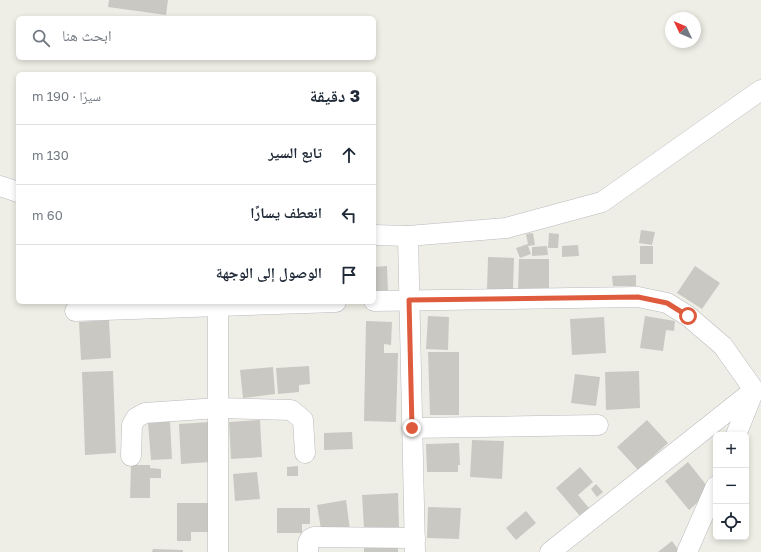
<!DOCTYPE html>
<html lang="ar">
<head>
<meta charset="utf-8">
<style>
  :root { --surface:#fff; --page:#f2f2f3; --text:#1f2937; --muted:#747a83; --line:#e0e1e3 }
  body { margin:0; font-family:"Golos Text","Noto Naskh Arabic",sans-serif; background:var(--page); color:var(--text); direction:rtl }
  .controls { position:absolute; right:12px; bottom:12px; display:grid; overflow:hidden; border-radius:6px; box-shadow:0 2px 6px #0003 }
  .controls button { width:36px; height:36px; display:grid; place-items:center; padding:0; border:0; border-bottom:1px solid var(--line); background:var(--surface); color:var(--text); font:20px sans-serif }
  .compass { position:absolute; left:665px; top:12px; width:36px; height:36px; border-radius:50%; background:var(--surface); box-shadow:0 2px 6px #0003; rotate:314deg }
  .stop { position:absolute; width:12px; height:12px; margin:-9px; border:3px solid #de5b3d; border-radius:50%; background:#fff }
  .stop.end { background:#de5b3d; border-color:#fff; box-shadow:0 1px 4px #0008 }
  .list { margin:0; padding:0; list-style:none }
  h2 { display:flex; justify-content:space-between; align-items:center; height:52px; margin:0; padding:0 16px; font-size:17px }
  h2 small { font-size:13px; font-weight:400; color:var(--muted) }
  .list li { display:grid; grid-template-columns:26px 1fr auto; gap:12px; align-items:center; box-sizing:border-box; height:60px; padding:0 16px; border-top:1px solid var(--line) }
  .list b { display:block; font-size:15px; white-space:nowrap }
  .list em { font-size:13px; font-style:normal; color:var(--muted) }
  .icon { flex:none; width:22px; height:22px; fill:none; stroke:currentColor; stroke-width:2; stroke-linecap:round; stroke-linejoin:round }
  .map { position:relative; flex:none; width:761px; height:552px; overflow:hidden; direction:ltr }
  .search { position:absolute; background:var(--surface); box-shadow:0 2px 6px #0003; left:16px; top:16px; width:360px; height:44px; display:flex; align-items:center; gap:10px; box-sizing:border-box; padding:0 14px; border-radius:6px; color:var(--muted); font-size:15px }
  .panel { position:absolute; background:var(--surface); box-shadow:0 2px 6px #0003; left:16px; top:72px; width:360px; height:232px; border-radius:6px; direction:rtl }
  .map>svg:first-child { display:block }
</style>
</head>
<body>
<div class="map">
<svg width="761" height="552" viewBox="0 0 761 552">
  <rect width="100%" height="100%" fill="#efeee6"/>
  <g fill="#cac8c2">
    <path d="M109,0H168L166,15L108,7Z"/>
    <path d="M641,230L655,232L652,245L639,243Z"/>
    <path d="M533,233L535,245L528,246L531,254L520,258L516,248L528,244L526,234Z"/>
    <path d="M549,233L559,234L558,248H548Z"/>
    <path d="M578,245L579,256L562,257V246Z"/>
    <path d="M547,246L548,255L532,256V247Z"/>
    <rect x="640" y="246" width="13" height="18"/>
    <path d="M488,257L514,258L513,290L487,289Z"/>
    <path d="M519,259H549V292L518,291Z"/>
    <path d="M387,266L388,293L374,294V267Z"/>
    <path d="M695,266L720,283L702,309L677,293Z"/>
    <path d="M636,275V286H613L612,276Z"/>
    <path d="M428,316L449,317L448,350L426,349Z"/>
    <path d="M645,316L675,321L674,331L666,330L663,351L640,348Z"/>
    <path d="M604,317L606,353L572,355L570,319Z"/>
    <path d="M109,320L111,358L81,360L79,322Z"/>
    <path d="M366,321L392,322L391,345L384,344V353H398L396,422L364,421Z"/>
    <path d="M428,352H459V415H430Z"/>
    <path d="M309,366L310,384L299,385V392L278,394L276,368Z"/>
    <path d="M273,367L275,394L243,398L240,370Z"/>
    <path d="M113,371L116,453L85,455L82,372Z"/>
    <path d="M639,371L640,408L606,410L605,372Z"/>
    <path d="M575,374L600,377L596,406L571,403Z"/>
    <path d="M260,420L262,457L231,459L229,422Z"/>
    <path d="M647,420L668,443L638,470L617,447Z"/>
    <path d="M170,421L172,459L151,460L148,423Z"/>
    <path d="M209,422L210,462L181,464L179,424Z"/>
    <path d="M352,432L353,449L324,450V433Z"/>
    <path d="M472,440L504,441L502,479L470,477Z"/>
    <path d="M459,443L460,465H458V472H427L426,444Z"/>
    <path d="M688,462L711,491L689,510L665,481Z"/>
    <path d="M131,465H150V468L161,469V478H150V498H130Z"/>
    <path d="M298,466V476H287V467Z"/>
    <path d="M580,467L593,482L578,495L589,508L580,516L556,488Z"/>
    <path d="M257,472L260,499L235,501L233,474Z"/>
    <path d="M596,484L603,492L597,497L591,489Z"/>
    <path d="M398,493L399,527L364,528L362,495Z"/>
    <path d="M346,500L350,530L321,529L317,505Z"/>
    <path d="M177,503H211V532H191V541H177Z"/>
    <path d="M428,507L461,508L459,539L427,538Z"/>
    <path d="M277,508H310V524H302V533H277Z"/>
    <path d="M526,511L536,523L516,540L506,528Z"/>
    <path d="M672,541L680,552H658Z"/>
    <rect x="364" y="545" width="34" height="7"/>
    <path d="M153,549L183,550V552H152Z"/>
  </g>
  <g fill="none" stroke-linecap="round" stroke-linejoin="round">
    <defs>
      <g id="minor">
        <path d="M0,186L18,192"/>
        <path d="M374,235L408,236L506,228L602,202L761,90"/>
        <path d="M408,236L415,552"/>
        <path d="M374,301L638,297L667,303L688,316L723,346L754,390L736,435"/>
        <path d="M218,306V552"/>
        <path d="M75,311L336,302"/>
        <path d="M412,428L598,425"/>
        <path d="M131,456L132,425L136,418L145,413L218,408L291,410L303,420L305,453"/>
        <path d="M308,552V543L310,539L314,537L415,538"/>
        <path d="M550,552L753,391"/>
        <path d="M687,552L716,486"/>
      </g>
    </defs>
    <use href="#minor" stroke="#b8babe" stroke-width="21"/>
    <use href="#minor" stroke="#fff" stroke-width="20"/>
  </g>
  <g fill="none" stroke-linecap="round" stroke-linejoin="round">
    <path stroke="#de5b3d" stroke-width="5" d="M412,428L409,300L638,297L667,303L688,316"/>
  </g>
</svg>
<div class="controls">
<button>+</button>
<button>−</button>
<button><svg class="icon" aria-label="locate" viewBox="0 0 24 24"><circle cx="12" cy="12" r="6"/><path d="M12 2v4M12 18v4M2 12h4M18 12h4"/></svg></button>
</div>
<svg class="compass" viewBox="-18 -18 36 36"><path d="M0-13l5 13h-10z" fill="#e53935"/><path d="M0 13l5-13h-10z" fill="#747a83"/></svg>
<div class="stop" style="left:688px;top:316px"></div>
<div class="stop end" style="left:412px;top:428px"></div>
<div class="search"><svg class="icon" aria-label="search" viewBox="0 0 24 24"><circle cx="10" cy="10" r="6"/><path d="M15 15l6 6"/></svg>ابحث هنا</div>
<section class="panel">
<h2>3 دقيقة<small>سيرًا · 190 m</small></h2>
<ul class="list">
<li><svg class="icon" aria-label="ahead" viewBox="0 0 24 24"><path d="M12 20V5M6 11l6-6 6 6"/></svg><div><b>تابع السير</b></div><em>130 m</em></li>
<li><svg class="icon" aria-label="left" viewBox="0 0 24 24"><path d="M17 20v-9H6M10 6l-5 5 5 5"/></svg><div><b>انعطف يسارًا</b></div><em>60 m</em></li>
<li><svg class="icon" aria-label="arrive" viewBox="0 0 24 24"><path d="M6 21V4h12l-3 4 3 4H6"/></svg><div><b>الوصول إلى الوجهة</b></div></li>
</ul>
</section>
</div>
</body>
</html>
